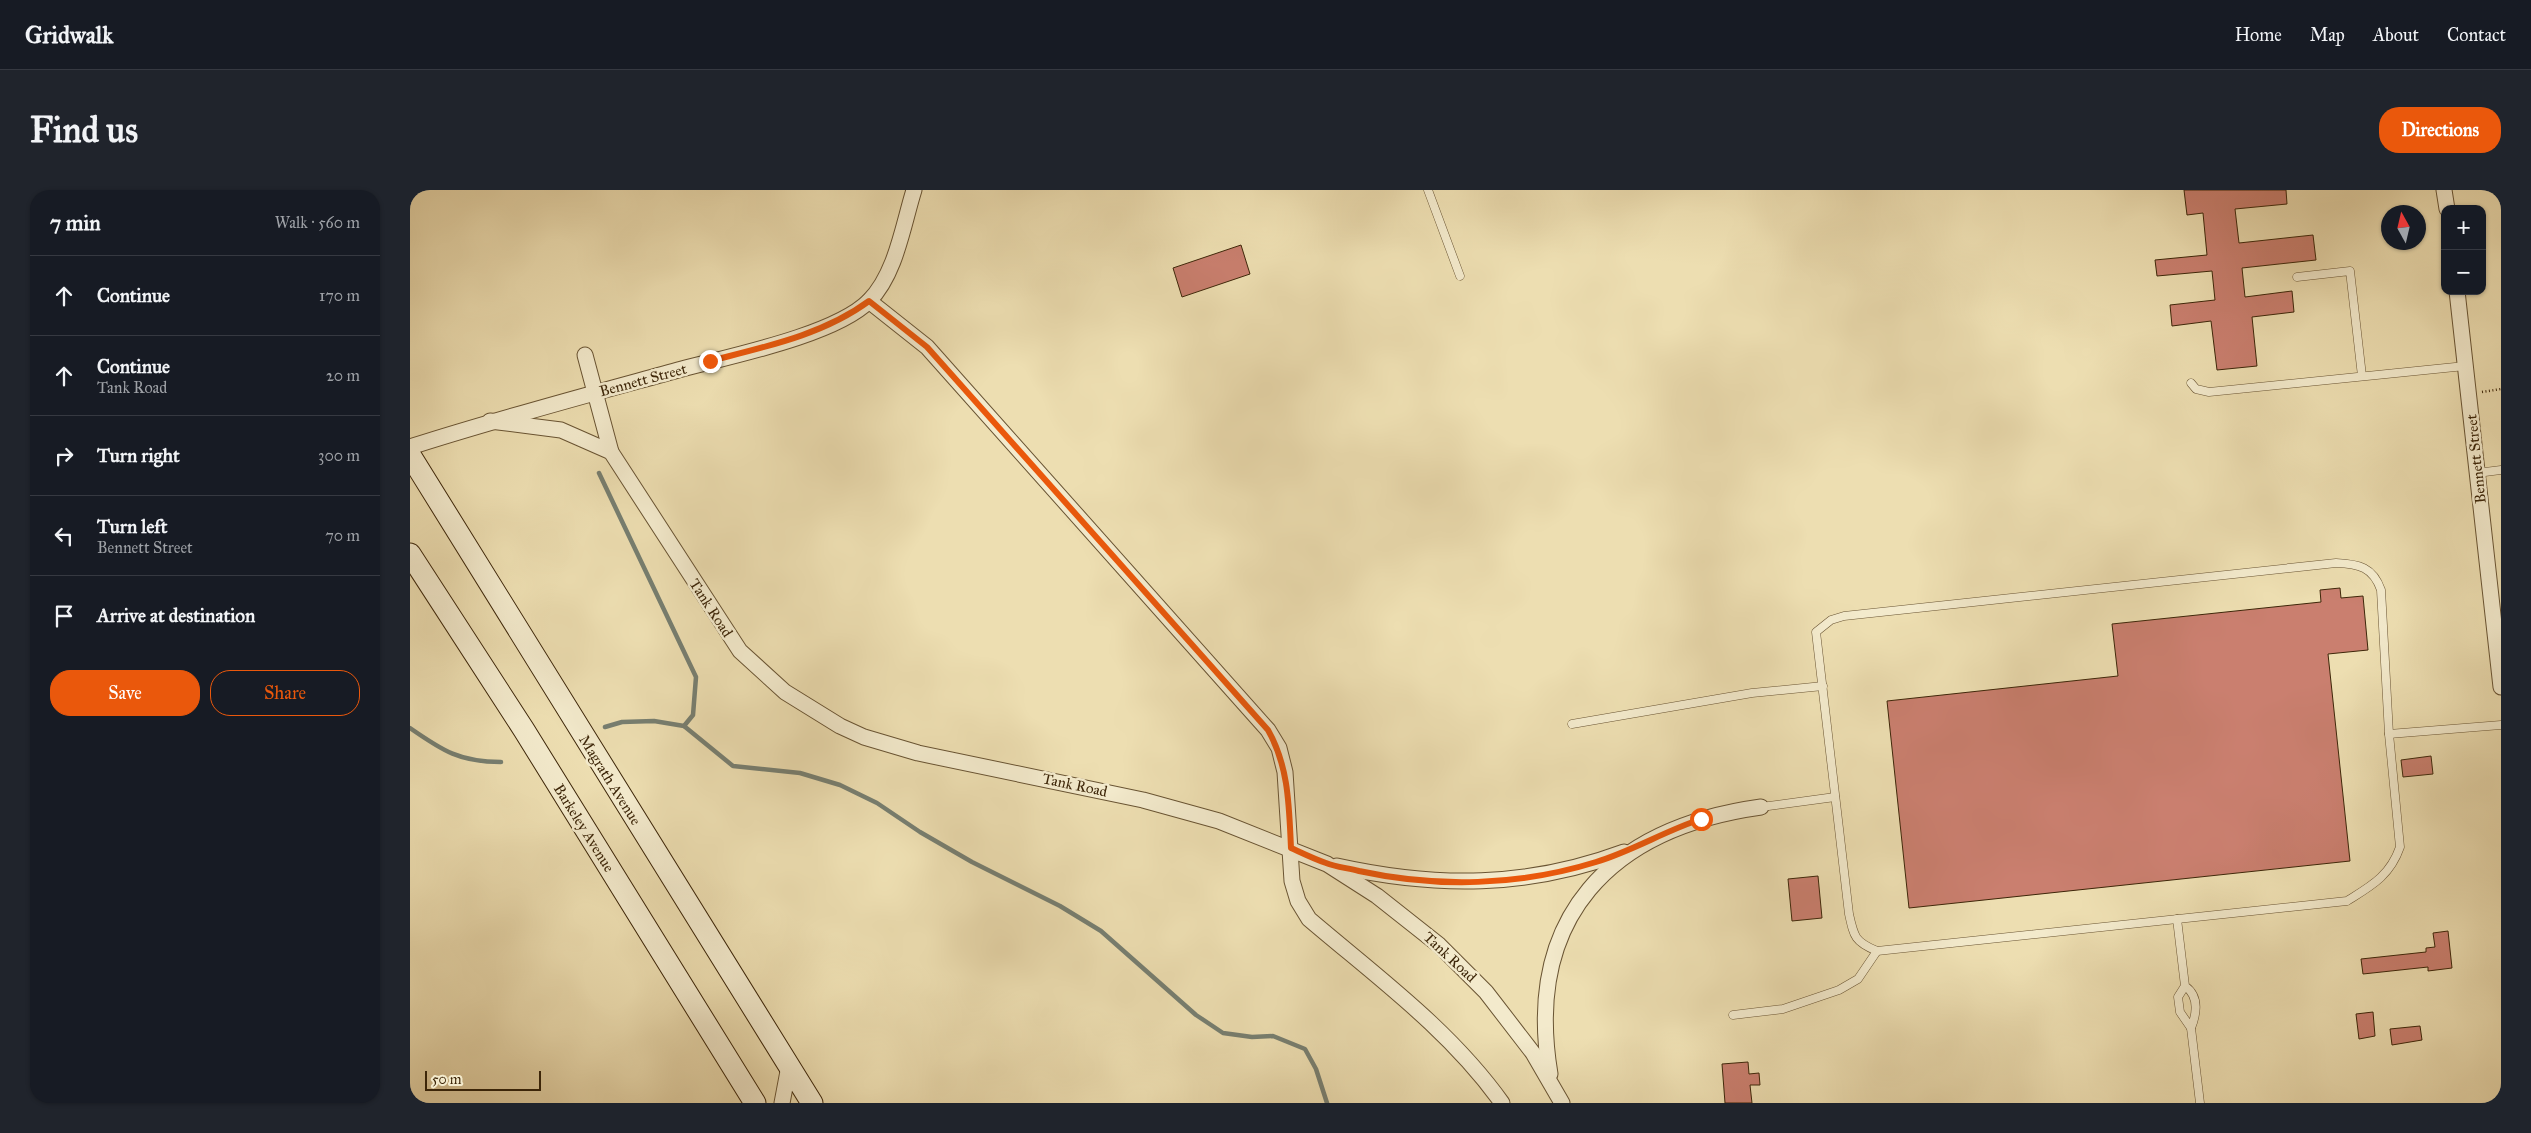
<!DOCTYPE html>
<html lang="en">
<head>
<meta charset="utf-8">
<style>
  :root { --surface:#171b24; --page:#20242c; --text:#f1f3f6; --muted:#9ea1a6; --line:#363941; --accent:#ea580c }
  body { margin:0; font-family:"IM FELL Great Primer",serif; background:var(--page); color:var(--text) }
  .controls { position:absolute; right:15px; top:15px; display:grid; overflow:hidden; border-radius:10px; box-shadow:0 1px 4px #0004 }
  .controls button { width:45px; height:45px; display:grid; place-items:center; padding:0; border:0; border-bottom:1px solid var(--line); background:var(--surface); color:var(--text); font:25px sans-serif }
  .compass { position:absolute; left:1971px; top:15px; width:45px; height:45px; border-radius:50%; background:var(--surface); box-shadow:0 1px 4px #0004; rotate:352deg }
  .scale { position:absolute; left:15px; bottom:12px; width:116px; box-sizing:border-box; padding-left:5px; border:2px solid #3d2609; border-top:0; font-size:14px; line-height:18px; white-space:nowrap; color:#3d2609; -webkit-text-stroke:4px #f3eacc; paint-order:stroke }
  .stop { position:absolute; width:15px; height:15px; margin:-11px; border:4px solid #ea580c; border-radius:50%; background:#fff }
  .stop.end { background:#ea580c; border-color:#fff; box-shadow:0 1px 5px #0008 }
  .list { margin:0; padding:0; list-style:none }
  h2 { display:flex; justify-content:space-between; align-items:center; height:65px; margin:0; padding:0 20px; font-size:21px }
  h2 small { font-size:16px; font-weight:400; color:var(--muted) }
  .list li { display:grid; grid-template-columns:32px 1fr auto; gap:15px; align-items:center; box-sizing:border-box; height:80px; padding:0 20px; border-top:1px solid var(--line) }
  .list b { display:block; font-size:19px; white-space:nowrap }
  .list p { margin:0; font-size:16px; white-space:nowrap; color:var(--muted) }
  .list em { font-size:16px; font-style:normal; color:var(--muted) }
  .actions { display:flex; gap:10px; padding:15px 20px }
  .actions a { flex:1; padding:11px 0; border:1px solid var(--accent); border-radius:20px; text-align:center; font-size:18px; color:var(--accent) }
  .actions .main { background:var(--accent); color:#fff }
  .icon { flex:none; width:28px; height:28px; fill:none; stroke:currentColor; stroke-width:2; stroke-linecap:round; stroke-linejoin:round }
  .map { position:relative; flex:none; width:2091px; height:913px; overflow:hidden; border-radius:20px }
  header { display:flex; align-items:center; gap:30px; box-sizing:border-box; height:70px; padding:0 25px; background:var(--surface); border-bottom:1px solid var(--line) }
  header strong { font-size:24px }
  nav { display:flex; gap:28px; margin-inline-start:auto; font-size:18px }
  .intro { display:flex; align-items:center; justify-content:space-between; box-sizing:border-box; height:120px; padding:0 30px }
  h1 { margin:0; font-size:35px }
  .button { padding:12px 22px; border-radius:20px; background:var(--accent); color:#fff; font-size:18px; font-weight:700 }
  main { display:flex; gap:30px; padding:0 30px }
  aside { flex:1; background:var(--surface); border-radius:20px; box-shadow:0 1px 4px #0004 }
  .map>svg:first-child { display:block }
</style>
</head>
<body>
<header>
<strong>Gridwalk</strong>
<nav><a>Home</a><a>Map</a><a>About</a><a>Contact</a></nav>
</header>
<div class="intro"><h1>Find us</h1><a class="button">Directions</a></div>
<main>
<aside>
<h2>7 min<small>Walk · 560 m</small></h2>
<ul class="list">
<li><svg class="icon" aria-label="ahead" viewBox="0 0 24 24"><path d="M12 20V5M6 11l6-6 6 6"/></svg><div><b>Continue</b></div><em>170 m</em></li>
<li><svg class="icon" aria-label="ahead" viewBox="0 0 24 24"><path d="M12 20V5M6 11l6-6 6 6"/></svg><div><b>Continue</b><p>Tank Road</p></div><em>20 m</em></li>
<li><svg class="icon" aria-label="right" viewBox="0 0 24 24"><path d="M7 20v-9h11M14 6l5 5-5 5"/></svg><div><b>Turn right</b></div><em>300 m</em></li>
<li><svg class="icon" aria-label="left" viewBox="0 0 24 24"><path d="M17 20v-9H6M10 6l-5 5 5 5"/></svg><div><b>Turn left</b><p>Bennett Street</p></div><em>70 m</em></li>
<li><svg class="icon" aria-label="arrive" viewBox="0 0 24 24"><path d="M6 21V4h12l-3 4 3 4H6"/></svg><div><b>Arrive at destination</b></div></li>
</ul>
<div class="actions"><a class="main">Save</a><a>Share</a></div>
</aside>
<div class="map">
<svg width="2091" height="913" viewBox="0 0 2091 913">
  <rect width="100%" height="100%" fill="#eddeb1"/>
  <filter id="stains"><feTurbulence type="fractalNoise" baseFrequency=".004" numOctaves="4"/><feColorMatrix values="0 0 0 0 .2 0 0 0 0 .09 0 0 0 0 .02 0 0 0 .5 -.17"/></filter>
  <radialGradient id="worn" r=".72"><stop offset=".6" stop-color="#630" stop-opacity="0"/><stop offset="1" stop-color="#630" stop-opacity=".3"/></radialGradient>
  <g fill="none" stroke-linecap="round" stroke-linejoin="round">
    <g stroke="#777f71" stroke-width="4.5">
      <path d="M189,283L286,487L283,525L274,536"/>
      <path d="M195,537L212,532L244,531L274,536L323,576L390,583L430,595L467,613L510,642L562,672L650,716L691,741L786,825L813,843L842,847L863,846L895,859L906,879L917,913"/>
      <path d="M0,538C33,561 50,572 91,572"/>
    </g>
  </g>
  <g fill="#ca7f6f" stroke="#3d2609">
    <path d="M1774,0H1876L1877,14L1825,19L1829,53L1903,45L1906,70L1832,78L1835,107L1882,101L1884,122L1842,127L1847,176L1807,180L1801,131L1762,136L1760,115L1805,110L1802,81L1747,86L1745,70L1797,65L1793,23L1777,25Z"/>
    <path d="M831,55L840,84L772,107L763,78Z"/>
    <path d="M1930,398L1931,408L1953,406L1958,460L1918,464L1940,671L1499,718L1477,511L1708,486L1702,434L1911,412L1910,400Z"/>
    <path d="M2021,566L2023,584L1993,587L1991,570Z"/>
    <path d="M1408,686L1412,728L1382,731L1378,689Z"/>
    <path d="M2038,741L2042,778L2018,781V777L1953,784L1951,769L2016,762V758L2025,757L2023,743Z"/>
    <path d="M1963,822L1965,846L1949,849L1946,824Z"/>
    <path d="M2010,836L2012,850L1982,855L1980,839Z"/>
    <path d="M1338,872L1339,884L1349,883L1350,895H1340L1342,913H1315L1312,874Z"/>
  </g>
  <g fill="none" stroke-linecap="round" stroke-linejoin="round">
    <defs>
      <g id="service">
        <path d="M1018,0L1050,86"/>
        <path d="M1887,87L1940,81L1952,186"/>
        <path d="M1781,193L1786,199L1799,202L2055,176"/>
        <path d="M2067,283L2091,280"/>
        <path d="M1926,373C1949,374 1963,377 1971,400L1979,544L1990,657C1980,686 1961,696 1937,711L1467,761C1445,752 1444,747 1439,724L1406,442L1421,430L1434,426Z"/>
        <path d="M1162,534L1342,503L1413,496"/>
        <path d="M1979,544L2091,535"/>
        <path d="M1351,617L1425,607"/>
        <path d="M1767,729L1775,796L1768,807L1770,822L1781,838C1787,823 1789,806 1775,796"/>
        <path d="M1323,825L1373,819L1429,800L1448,789L1467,761"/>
        <path d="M1781,838L1790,913"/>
      </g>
      <g id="minor">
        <path d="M2034,0L2037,19"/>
        <path d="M2047,101L2091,497"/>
        <path d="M459,111L517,157L858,540L869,558L875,582L882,691L888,711L899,729C967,787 1040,840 1092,913"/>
        <path d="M175,165L201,262"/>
        <path d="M80,231L151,240L201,262L330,461L375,502L430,536L454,547L508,563L733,610L809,631L917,674L967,706L1029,755L1076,802L1123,863L1152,913"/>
        <path d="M0,257C90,228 181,204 272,179C321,166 425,145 459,111C486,84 493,35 504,0"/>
        <path d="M927,676C1027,698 1117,698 1214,662"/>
        <path d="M1140,884C1114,727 1200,638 1351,617"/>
        <path d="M372,913L379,876"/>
      </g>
      <g id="secondary">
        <path d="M0,265L402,913"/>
        <path d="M0,364L114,540L345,913"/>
      </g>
    </defs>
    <use href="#service" stroke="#695433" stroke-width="9"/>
    <use href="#minor" stroke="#695433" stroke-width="17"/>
    <use href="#secondary" stroke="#3d2609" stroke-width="23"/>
    <path stroke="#3d2609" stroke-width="2.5" stroke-dasharray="1 2.5" stroke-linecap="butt" d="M2072,202L2091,199"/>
    <use href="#service" stroke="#f3eacc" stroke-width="8"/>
    <use href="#minor" stroke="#f3eacc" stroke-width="15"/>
    <use href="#secondary" stroke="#f3eacc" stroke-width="21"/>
  </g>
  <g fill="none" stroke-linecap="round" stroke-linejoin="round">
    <path stroke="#ea580c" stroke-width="6" d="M300,171C354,157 413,145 459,111L517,157L858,540C879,577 879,617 881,658C892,663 904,669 916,673C926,677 938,678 949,681C1027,698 1109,696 1186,672C1222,661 1255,641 1291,629"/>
  </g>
  <g text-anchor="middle" stroke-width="5" stroke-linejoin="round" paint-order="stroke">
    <g font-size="15" fill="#3d2609" stroke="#f3eacc">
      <text transform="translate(233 190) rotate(-15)" y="5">Bennett Street</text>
      <text transform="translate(2066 269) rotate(-96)" y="5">Bennett Street</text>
      <text transform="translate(301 418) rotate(57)" y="5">Tank Road</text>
      <text transform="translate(200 590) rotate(58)" y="5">Magrath Avenue</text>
      <text transform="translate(665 595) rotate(12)" y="5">Tank Road</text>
      <text transform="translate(174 638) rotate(58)" y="5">Barkeley Avenue</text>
      <text transform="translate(1040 767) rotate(43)" y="5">Tank Road</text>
    </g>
  </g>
  <rect width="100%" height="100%" filter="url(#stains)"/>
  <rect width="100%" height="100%" fill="url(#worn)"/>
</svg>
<div class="controls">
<button>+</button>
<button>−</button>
</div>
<svg class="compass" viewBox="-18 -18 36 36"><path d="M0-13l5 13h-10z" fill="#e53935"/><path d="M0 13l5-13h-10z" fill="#9ea1a6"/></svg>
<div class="scale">50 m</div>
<div class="stop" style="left:1291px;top:629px"></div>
<div class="stop end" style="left:300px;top:171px"></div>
</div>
</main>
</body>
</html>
